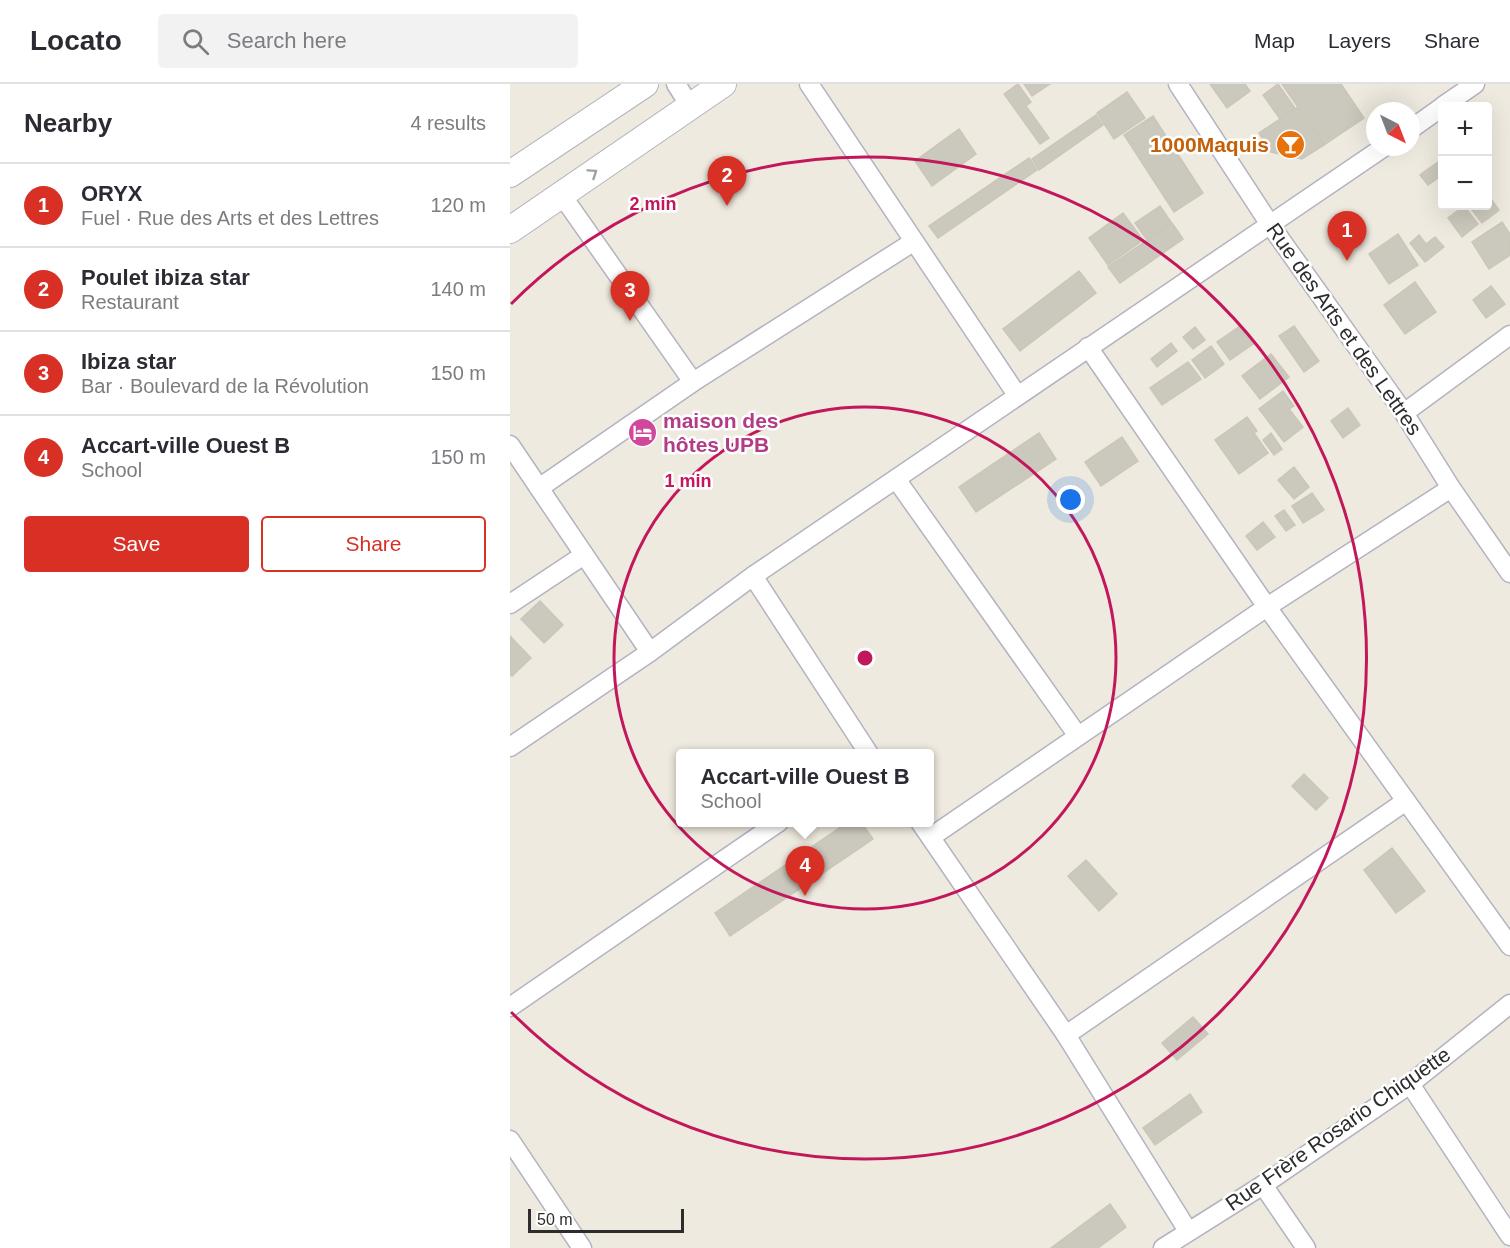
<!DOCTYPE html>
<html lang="en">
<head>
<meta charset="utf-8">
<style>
  :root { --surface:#fff; --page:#f2f2f3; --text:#2b2b33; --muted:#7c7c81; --line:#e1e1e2; --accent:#d93025 }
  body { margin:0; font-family:Arial,sans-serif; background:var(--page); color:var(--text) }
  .controls { position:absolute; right:18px; top:18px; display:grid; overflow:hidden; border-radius:6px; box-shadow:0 6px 24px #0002 }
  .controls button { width:54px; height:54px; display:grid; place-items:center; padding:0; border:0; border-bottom:2px solid var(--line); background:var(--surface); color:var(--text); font:30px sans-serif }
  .compass { position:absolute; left:856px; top:18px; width:54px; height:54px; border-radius:50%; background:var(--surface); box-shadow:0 6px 24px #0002; rotate:138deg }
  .scale { position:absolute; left:18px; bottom:15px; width:156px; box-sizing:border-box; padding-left:6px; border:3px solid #2d2d2d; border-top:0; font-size:16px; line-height:21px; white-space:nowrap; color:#2d2d2d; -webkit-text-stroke:4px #fff; paint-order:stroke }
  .you { position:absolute; left:561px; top:416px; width:21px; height:21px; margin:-15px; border:4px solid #fff; border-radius:50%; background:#1a73e8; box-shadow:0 0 0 9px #1a73e833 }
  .badge { display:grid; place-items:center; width:39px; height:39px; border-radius:50%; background:var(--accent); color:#fff; font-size:20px; font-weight:700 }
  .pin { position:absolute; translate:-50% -50px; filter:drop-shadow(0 2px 3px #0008) }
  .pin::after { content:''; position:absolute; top:32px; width:21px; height:18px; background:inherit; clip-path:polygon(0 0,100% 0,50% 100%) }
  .popup { position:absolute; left:166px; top:665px; width:258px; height:78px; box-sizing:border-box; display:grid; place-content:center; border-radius:6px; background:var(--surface); filter:drop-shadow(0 2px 4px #0005); font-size:20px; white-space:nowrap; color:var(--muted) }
  .popup b { font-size:22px; color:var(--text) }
  .popup::after { content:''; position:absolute; left:50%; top:100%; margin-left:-12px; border:12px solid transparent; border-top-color:var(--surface) }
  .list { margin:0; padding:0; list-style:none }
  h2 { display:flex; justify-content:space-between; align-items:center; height:78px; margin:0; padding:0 24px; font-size:26px }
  h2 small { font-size:20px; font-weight:400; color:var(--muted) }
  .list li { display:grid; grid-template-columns:39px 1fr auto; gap:18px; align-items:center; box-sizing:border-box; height:84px; padding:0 24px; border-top:2px solid var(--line) }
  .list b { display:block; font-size:22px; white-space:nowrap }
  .list p { margin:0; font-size:20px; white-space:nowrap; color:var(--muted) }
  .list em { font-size:20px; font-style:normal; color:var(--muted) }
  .actions { display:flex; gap:12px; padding:18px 24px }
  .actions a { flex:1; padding:14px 0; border:2px solid var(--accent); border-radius:6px; text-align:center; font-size:21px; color:var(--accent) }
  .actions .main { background:var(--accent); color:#fff }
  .icon { flex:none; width:33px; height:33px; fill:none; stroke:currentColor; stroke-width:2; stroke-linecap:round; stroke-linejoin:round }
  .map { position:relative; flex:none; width:1000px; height:1164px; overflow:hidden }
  header { display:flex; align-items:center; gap:36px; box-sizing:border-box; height:84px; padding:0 30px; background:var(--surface); border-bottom:2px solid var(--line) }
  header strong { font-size:28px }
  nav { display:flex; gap:33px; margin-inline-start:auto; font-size:21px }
  .search { width:420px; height:54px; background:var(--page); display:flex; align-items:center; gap:15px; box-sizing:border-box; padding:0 21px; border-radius:6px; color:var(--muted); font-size:22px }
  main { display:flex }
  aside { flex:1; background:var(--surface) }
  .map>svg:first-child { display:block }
</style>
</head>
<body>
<header>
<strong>Locato</strong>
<div class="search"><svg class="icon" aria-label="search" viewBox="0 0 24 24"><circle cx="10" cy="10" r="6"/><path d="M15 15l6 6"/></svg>Search here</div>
<nav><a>Map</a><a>Layers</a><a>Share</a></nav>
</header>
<main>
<aside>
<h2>Nearby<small>4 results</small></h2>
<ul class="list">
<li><span class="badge">1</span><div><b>ORYX</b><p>Fuel · Rue des Arts et des Lettres</p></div><em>120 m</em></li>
<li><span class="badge">2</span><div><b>Poulet ibiza star</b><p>Restaurant</p></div><em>140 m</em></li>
<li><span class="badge">3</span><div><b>Ibiza star</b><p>Bar · Boulevard de la Révolution</p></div><em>150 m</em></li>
<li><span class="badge">4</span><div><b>Accart-ville Ouest B</b><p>School</p></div><em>150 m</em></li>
</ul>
<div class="actions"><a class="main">Save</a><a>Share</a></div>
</aside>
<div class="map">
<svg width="1000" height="1164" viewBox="0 0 1000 1164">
  <rect width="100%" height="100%" fill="#efeadf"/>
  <g fill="#cbc8bd" stroke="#cbc7b8" stroke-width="1.5">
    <path d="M508,0L521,18L516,22L539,54L530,60L494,10Z"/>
    <path d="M514,0H540L522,12Z"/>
    <path d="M700,0H735L740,7L717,24Z"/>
    <path d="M768,0L785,24L770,35L753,11Z"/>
    <path d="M772,0H831L854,34L814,61Z"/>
    <path d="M617,8L635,34L604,55L587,29Z"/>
    <path d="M788,23L814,61L792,75L761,68L749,49Z"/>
    <path d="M586,31L593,41L529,86L522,75Z"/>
    <path d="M643,32L693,109L664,128L614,51Z"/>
    <path d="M449,45L466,70L422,102L405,77Z"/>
    <path d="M519,74L527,86L428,154L419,142Z"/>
    <path d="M928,78L932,83V91L918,101L910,91Z"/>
    <path d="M978,111L989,126L972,139L959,122H978Z"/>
    <path d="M650,122L661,138L637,156L625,139Z"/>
    <path d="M954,122L968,140L952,153L938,134Z"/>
    <path d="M613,129L633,156L598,181L579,154Z"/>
    <path d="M992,138L1000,150V171L979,185L962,158Z"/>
    <path d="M662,139L673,155L610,199L598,183Z"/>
    <path d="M888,150L908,181L879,200L859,170Z"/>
    <path d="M909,151L916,160L925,153L934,163L915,178L900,159Z"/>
    <path d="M569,187L586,209L510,267L493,245Z"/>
    <path d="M905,198L926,228L895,250L874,221Z"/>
    <path d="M981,202L995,220L976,234L963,216Z"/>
    <path d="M730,242L743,260L720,276L707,258Z"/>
    <path d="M784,242L809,277L794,288L769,252Z"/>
    <path d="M685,243L695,256L683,265L673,253Z"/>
    <path d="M661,259L667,267L647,283L641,275Z"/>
    <path d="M701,262L714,280L695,294L682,276Z"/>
    <path d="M761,270L779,293L750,315L732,292Z"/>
    <path d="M678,278L691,295L652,321L640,304Z"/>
    <path d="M773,307L784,322L779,325L793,343L774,358L749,325Z"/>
    <path d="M838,324L850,341L833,354L821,337Z"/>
    <path d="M737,333L747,347L744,349L758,369L729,390L705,356Z"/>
    <path d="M529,349L546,375L466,428L449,403Z"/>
    <path d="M761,349L772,365L764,371L753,356Z"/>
    <path d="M612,353L628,377L591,402L575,378Z"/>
    <path d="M784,383L799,403L784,415L768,396Z"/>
    <path d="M802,409L814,426L793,439L782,422Z"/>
    <path d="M774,426L785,441L776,447L765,432Z"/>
    <path d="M753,438L765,453L747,466L736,452Z"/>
    <path d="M30,517L53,541L34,559L11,535Z"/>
    <path d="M0,552L21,574L2,592L0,591Z"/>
    <path d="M794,690L818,714L806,726L782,702Z"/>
    <path d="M338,738H351L363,755L220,852L205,829Z"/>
    <path d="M882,764L915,807L886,829L854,786Z"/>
    <path d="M576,776L607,810L589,827L558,792Z"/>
    <path d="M683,933L698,950L667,976L652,959Z"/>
    <path d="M680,1010L692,1028L645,1061L633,1044Z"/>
    <path d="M600,1120L616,1143L588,1164H541Z"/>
  </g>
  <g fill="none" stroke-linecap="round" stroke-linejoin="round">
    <defs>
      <g id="street">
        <path d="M166,0L180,22"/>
        <path d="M299,0L507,311"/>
        <path d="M668,0L761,142L894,329L941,404L1000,489"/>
        <path d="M933,22L965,0"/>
        <path d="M901,45L932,23"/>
        <path d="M51,110L183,298"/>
        <path d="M578,263L757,523L1000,862"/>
        <path d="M894,329L1000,251"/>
        <path d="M0,361L140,568"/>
        <path d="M386,395L568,652"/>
        <path d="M29,404L183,298L403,158"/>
        <path d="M243,492L359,670"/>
        <path d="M0,520L74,471"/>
        <path d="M0,663L140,568L243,492L874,63"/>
        <path d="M410,738L556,951L678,1147"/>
        <path d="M421,753L757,523L941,404"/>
        <path d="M0,923L269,738"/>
        <path d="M556,951L896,717"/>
        <path d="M900,1000L1000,1152"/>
        <path d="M0,1056L72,1164"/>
        <path d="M753,1101L796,1164"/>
        <path d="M653,1164L753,1101L900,1000L1000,920"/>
      </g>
      <g id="secondary">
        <path d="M0,90L135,0"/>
        <path d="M0,146L213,0"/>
      </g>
    </defs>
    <use href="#street" stroke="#b3b3c1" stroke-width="21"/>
    <use href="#secondary" stroke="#b3b3c1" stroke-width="28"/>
    <use href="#street" stroke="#fff" stroke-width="18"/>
    <use href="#secondary" stroke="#fff" stroke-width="26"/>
  </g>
  <defs><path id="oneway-chevron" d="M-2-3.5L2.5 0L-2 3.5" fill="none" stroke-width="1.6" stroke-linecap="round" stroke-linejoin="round" transform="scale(1.5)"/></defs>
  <use stroke="#a0a0a0" href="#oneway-chevron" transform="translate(83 89) rotate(-34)"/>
  <g fill="none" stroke="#c2185b" stroke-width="3">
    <circle cx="355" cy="574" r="251"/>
    <path d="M1 220A501 501 0 1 1 1 928"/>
  </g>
  <defs>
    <symbol id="bar-disc" viewBox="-11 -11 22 22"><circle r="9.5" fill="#e8710a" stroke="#fff"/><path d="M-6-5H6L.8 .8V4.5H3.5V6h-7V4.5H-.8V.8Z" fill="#fff"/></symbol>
    <symbol id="hotel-disc" viewBox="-11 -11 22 22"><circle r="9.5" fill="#d1479c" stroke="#fff"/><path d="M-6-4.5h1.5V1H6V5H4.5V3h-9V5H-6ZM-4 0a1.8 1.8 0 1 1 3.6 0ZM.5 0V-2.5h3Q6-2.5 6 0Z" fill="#fff"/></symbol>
  </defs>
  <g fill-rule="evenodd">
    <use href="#bar-disc" x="764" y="44" width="33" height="33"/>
    <use href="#hotel-disc" x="116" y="332" width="33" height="33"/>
  </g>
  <g text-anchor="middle" stroke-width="5" stroke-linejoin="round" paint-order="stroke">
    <g font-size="21" font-weight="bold" fill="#c56008" stroke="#fff" text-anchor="end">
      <text x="759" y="68">1000Maquis</text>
    </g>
    <g font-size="21" fill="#2d2d2d" stroke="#fff">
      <text transform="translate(834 245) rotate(55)" y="7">Rue des Arts et des Lettres</text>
      <text transform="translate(828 1045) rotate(-35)" y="7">Rue Frère Rosario Chiquette</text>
    </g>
    <g font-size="21" font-weight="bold" fill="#b23c85" stroke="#fff" text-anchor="start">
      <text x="153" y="344">maison des<tspan x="153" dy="24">hôtes UPB</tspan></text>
    </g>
  </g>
  <circle cx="355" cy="574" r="9" fill="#c2185b" stroke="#fff" stroke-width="3"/>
  <g font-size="18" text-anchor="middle" font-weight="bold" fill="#c2185b" stroke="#fff" stroke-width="5" stroke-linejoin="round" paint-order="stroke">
    <text x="143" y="126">2 min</text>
    <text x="178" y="403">1 min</text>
  </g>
</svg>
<div class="controls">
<button>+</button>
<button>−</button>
</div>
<svg class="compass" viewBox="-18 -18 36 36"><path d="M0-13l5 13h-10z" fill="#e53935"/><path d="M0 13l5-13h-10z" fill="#7c7c81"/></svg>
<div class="scale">50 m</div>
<div class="you"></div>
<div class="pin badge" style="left:837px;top:177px">1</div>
<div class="pin badge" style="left:217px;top:122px">2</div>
<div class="pin badge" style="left:120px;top:237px">3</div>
<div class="pin badge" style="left:295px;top:812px">4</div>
<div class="popup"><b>Accart-ville Ouest B</b>School</div>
</div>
</main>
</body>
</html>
